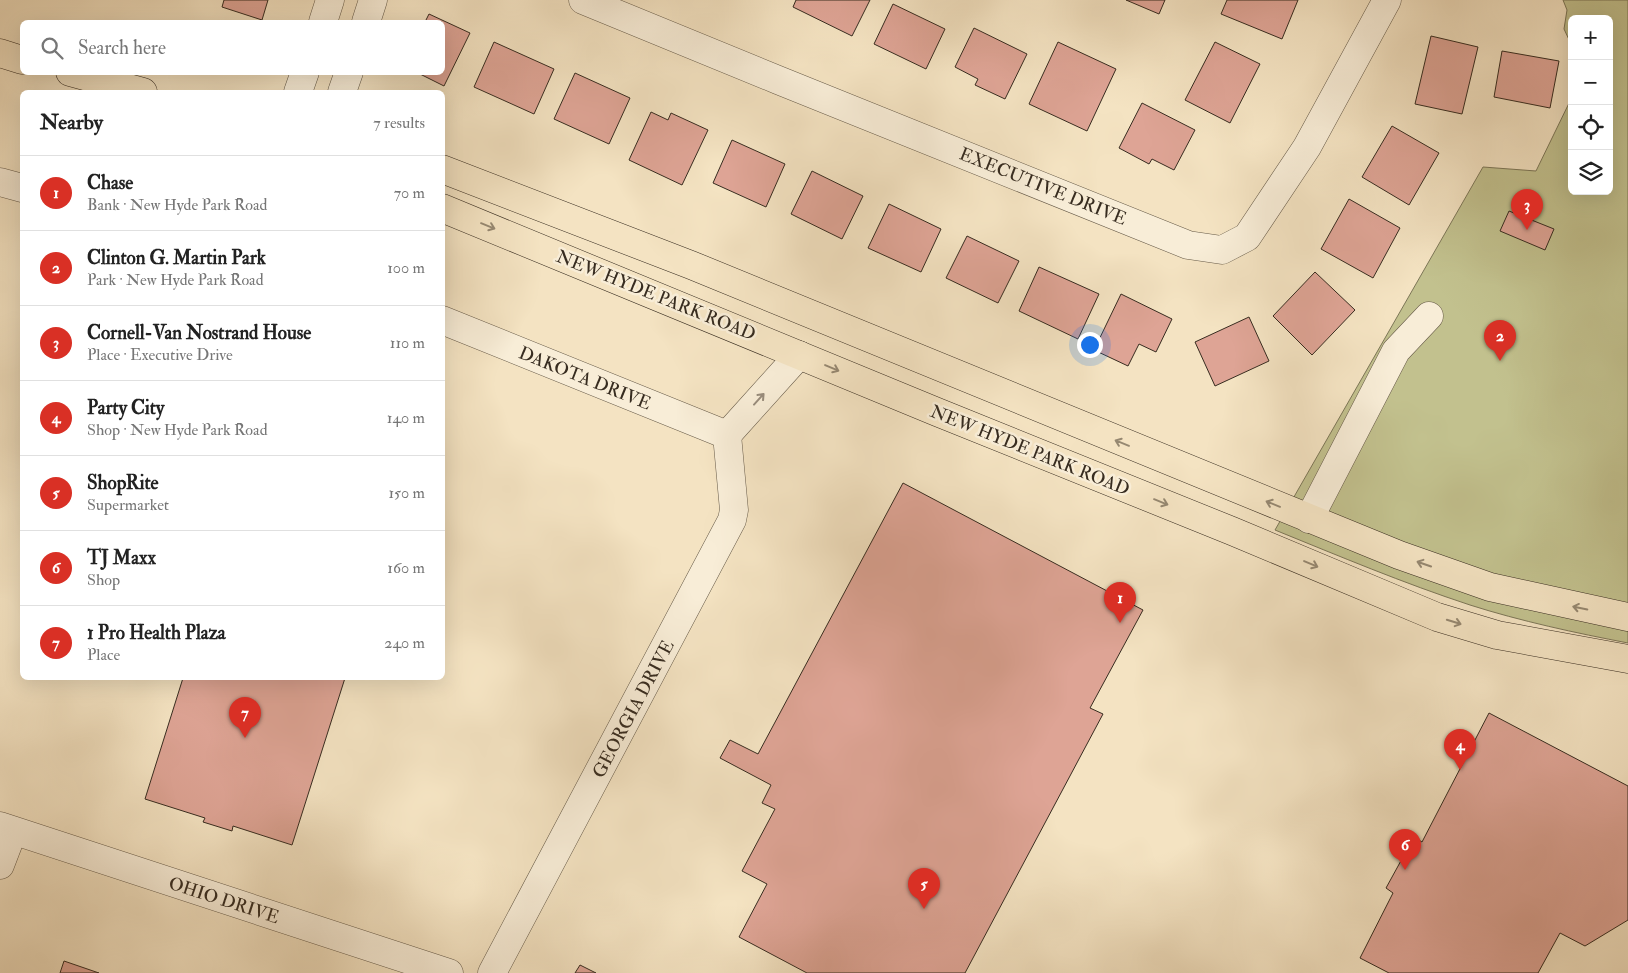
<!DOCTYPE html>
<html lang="en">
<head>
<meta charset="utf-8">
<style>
  :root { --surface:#fff; --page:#f6f6f6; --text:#222; --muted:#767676; --line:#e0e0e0; --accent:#d93025 }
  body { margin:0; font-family:"IM FELL Double Pica",serif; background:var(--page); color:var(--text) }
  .controls { position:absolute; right:15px; top:15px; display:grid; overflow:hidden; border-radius:8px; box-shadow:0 5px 20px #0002 }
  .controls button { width:45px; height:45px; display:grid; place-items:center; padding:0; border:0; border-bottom:1px solid var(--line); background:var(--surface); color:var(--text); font:25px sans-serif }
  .you { position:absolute; left:1089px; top:344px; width:18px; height:18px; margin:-12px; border:4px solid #fff; border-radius:50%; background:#1a73e8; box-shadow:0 0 0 8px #1a73e833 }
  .badge { display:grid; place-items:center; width:32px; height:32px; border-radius:50%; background:var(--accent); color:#fff; font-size:16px; font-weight:700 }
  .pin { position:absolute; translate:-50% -41px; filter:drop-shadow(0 1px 2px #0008) }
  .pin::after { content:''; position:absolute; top:26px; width:18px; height:15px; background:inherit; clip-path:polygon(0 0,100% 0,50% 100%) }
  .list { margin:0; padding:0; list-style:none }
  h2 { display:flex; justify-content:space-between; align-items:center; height:65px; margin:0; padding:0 20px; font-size:21px }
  h2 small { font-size:16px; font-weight:400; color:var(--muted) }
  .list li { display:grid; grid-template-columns:32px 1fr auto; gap:15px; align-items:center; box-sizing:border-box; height:75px; padding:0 20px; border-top:1px solid var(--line) }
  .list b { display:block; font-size:19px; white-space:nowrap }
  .list p { margin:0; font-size:16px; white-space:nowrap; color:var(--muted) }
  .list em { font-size:16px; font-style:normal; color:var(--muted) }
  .icon { flex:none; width:28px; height:28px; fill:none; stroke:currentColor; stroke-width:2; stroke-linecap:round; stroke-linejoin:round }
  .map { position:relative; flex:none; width:1628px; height:973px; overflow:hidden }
  .search { position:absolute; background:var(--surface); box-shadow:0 5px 20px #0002; left:20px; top:20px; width:425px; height:55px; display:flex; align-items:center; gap:12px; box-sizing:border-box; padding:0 18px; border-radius:8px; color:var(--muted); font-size:19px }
  .panel { position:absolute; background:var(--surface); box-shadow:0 5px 20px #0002; left:20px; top:90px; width:425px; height:590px; border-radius:8px }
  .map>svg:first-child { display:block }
</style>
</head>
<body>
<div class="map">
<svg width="1628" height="973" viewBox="0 0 1628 973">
  <rect width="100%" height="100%" fill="#f4e3c2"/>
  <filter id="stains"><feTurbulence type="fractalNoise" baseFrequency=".004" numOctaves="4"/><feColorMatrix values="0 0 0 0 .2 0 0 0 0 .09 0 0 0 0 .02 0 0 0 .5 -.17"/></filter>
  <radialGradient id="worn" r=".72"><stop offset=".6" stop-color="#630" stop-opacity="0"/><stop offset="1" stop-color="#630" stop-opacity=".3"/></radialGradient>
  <path fill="#c2c18e" stroke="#7c7657" d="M1563,0H1628V643C1576,633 1520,621 1470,605C1403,583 1339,556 1275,530L1483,167L1536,171L1572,97V191H1609V19H1572V46L1564,29L1567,10Z"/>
  <g fill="#dea495" stroke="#372c20">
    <path d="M224,0H268L262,20L222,7Z"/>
    <path d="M796,0H870L852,36L793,7Z"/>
    <path d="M1126,0H1165L1159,14Z"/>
    <path d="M1227,0H1298L1282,39L1221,14Z"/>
    <path d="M893,4L945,29L926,69L874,44Z"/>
    <path d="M429,14L470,33L444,86L416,72H442V22H425Z"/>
    <path d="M974,28L1027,54L1005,99L975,85L978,79L955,67Z"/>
    <path d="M1431,36L1478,47L1462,114L1415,104Z"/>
    <path d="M494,42L554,69L534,114L474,87Z"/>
    <path d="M1058,42L1116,69L1087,131L1029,104Z"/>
    <path d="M1215,42L1260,64L1230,123L1185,100Z"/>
    <path d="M1502,51L1559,61L1550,108L1494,97Z"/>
    <path d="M575,73L630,98L609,144L554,119Z"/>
    <path d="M1142,103L1195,130L1174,170L1152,159L1149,164L1119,148Z"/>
    <path d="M651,112L668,120L671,113L708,130L682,185L629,160Z"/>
    <path d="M1392,126L1439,153L1409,205L1362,177Z"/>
    <path d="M732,140L785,164L766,207L713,183Z"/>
    <path d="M812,171L863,196L842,239L791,214Z"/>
    <path d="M1349,199L1400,228L1373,278L1321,249Z"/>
    <path d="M889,204L941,229L921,272L868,248Z"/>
    <path d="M1509,211L1554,229L1545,250L1500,231Z"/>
    <path d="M967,236L1019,261L998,303L946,278Z"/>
    <path d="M1039,267L1099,294L1078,339L1019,311Z"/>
    <path d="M1315,272L1355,310L1312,355L1273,316Z"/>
    <path d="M1121,294L1172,319L1156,352L1139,344L1128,366L1094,350Z"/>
    <path d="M1249,317L1269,361L1215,386L1195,342Z"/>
    <path d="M903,483L1143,610L1090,708L1103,714L965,973H807L739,937L767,884L742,871L775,809L762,803L771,785L720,758L730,740L758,754Z"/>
    <path d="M183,678H345L292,845L233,826L232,831L203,822L205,818L145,799Z"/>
    <path d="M1489,713L1628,786V920L1585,946L1560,933L1538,973H1389L1360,958L1393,893L1386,888L1414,837L1422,842Z"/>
    <path d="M64,961L99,973H60Z"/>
    <path d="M580,965L596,973H575Z"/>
  </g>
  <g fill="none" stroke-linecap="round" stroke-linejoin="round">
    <defs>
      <g id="minor">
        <path d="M583,0L778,80L1188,245L1222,250L1247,237L1307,147L1387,0"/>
        <path d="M323,22L330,0"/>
        <path d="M366,22L373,0"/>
        <path d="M298,92L305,72"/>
        <path d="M342,92L349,72"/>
        <path d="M0,182L22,188"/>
        <path d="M442,320L727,435"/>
        <path d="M727,435L799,355"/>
        <path d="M1309,519L1396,351L1429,316"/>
        <path d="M0,826L449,973"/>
        <path d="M0,865L13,831"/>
        <path d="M492,973L732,520L734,510L727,435"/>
      </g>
      <g id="major">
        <path d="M0,53L22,60"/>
        <path d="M70,72L143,92"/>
        <path d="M442,169L691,265L1399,555L1490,587L1628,617"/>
        <path d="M442,208L937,412L1232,531L1437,617L1497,635L1628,659"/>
      </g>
    </defs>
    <use href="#minor" stroke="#665a48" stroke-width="29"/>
    <use href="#major" stroke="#372c20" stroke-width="29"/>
    <use href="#minor" stroke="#f8edd7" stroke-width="28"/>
    <use href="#major" stroke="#f4e3c2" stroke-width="28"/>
  </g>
  <defs><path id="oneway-shaft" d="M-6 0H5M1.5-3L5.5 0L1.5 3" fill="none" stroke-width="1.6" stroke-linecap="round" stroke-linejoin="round" transform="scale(1.25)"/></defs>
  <g stroke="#968871">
    <use href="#oneway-shaft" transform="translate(488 226) rotate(22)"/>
    <use href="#oneway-shaft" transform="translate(832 368) rotate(23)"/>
    <use href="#oneway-shaft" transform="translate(1122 443) rotate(-158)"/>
    <use href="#oneway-shaft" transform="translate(1161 502) rotate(22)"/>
    <use href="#oneway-shaft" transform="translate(1273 504) rotate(-158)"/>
    <use href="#oneway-shaft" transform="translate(1311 564) rotate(23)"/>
    <use href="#oneway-shaft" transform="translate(1424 564) rotate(-161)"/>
    <use href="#oneway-shaft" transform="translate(1580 608) rotate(-168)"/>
    <use href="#oneway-shaft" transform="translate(1454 622) rotate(17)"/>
  </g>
  <use stroke="#988c7c" href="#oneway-shaft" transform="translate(759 399) rotate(-48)"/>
  <g text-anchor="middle" stroke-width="5" stroke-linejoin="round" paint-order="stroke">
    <g font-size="18" fill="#372c20" stroke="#f8edd7">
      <text transform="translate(1043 186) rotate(22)" y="6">EXECUTIVE DRIVE</text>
      <text transform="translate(656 295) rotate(22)" y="6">NEW HYDE PARK ROAD</text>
      <text transform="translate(585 378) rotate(22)" y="6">DAKOTA DRIVE</text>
      <text transform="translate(1030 450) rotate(22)" y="6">NEW HYDE PARK ROAD</text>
      <text transform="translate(633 709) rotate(-62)" y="6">GEORGIA DRIVE</text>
      <text transform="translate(224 900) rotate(18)" y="6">OHIO DRIVE</text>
    </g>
  </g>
  <rect width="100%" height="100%" filter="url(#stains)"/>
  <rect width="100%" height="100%" fill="url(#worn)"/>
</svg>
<div class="controls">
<button>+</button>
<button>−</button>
<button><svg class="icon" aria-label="locate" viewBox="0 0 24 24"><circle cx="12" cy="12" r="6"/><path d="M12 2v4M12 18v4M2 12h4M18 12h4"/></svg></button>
<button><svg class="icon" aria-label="layers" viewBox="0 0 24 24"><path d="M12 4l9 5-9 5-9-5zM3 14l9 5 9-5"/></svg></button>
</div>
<div class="you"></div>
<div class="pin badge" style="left:1120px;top:623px">1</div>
<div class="pin badge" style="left:1500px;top:361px">2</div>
<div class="pin badge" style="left:1527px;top:230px">3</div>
<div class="pin badge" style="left:1460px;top:770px">4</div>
<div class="pin badge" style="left:924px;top:909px">5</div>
<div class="pin badge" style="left:1405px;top:870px">6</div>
<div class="pin badge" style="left:245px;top:738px">7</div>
<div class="search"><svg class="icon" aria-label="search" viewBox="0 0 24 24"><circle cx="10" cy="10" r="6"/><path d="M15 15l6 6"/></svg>Search here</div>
<section class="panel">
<h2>Nearby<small>7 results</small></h2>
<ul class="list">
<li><span class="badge">1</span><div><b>Chase</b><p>Bank · New Hyde Park Road</p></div><em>70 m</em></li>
<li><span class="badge">2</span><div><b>Clinton G. Martin Park</b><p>Park · New Hyde Park Road</p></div><em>100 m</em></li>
<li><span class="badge">3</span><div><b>Cornell-Van Nostrand House</b><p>Place · Executive Drive</p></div><em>110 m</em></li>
<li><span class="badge">4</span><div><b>Party City</b><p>Shop · New Hyde Park Road</p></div><em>140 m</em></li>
<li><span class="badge">5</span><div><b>ShopRite</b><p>Supermarket</p></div><em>150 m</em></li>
<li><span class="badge">6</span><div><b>TJ Maxx</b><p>Shop</p></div><em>160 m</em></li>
<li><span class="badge">7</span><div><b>1 Pro Health Plaza</b><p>Place</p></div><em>240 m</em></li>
</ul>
</section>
</div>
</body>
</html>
